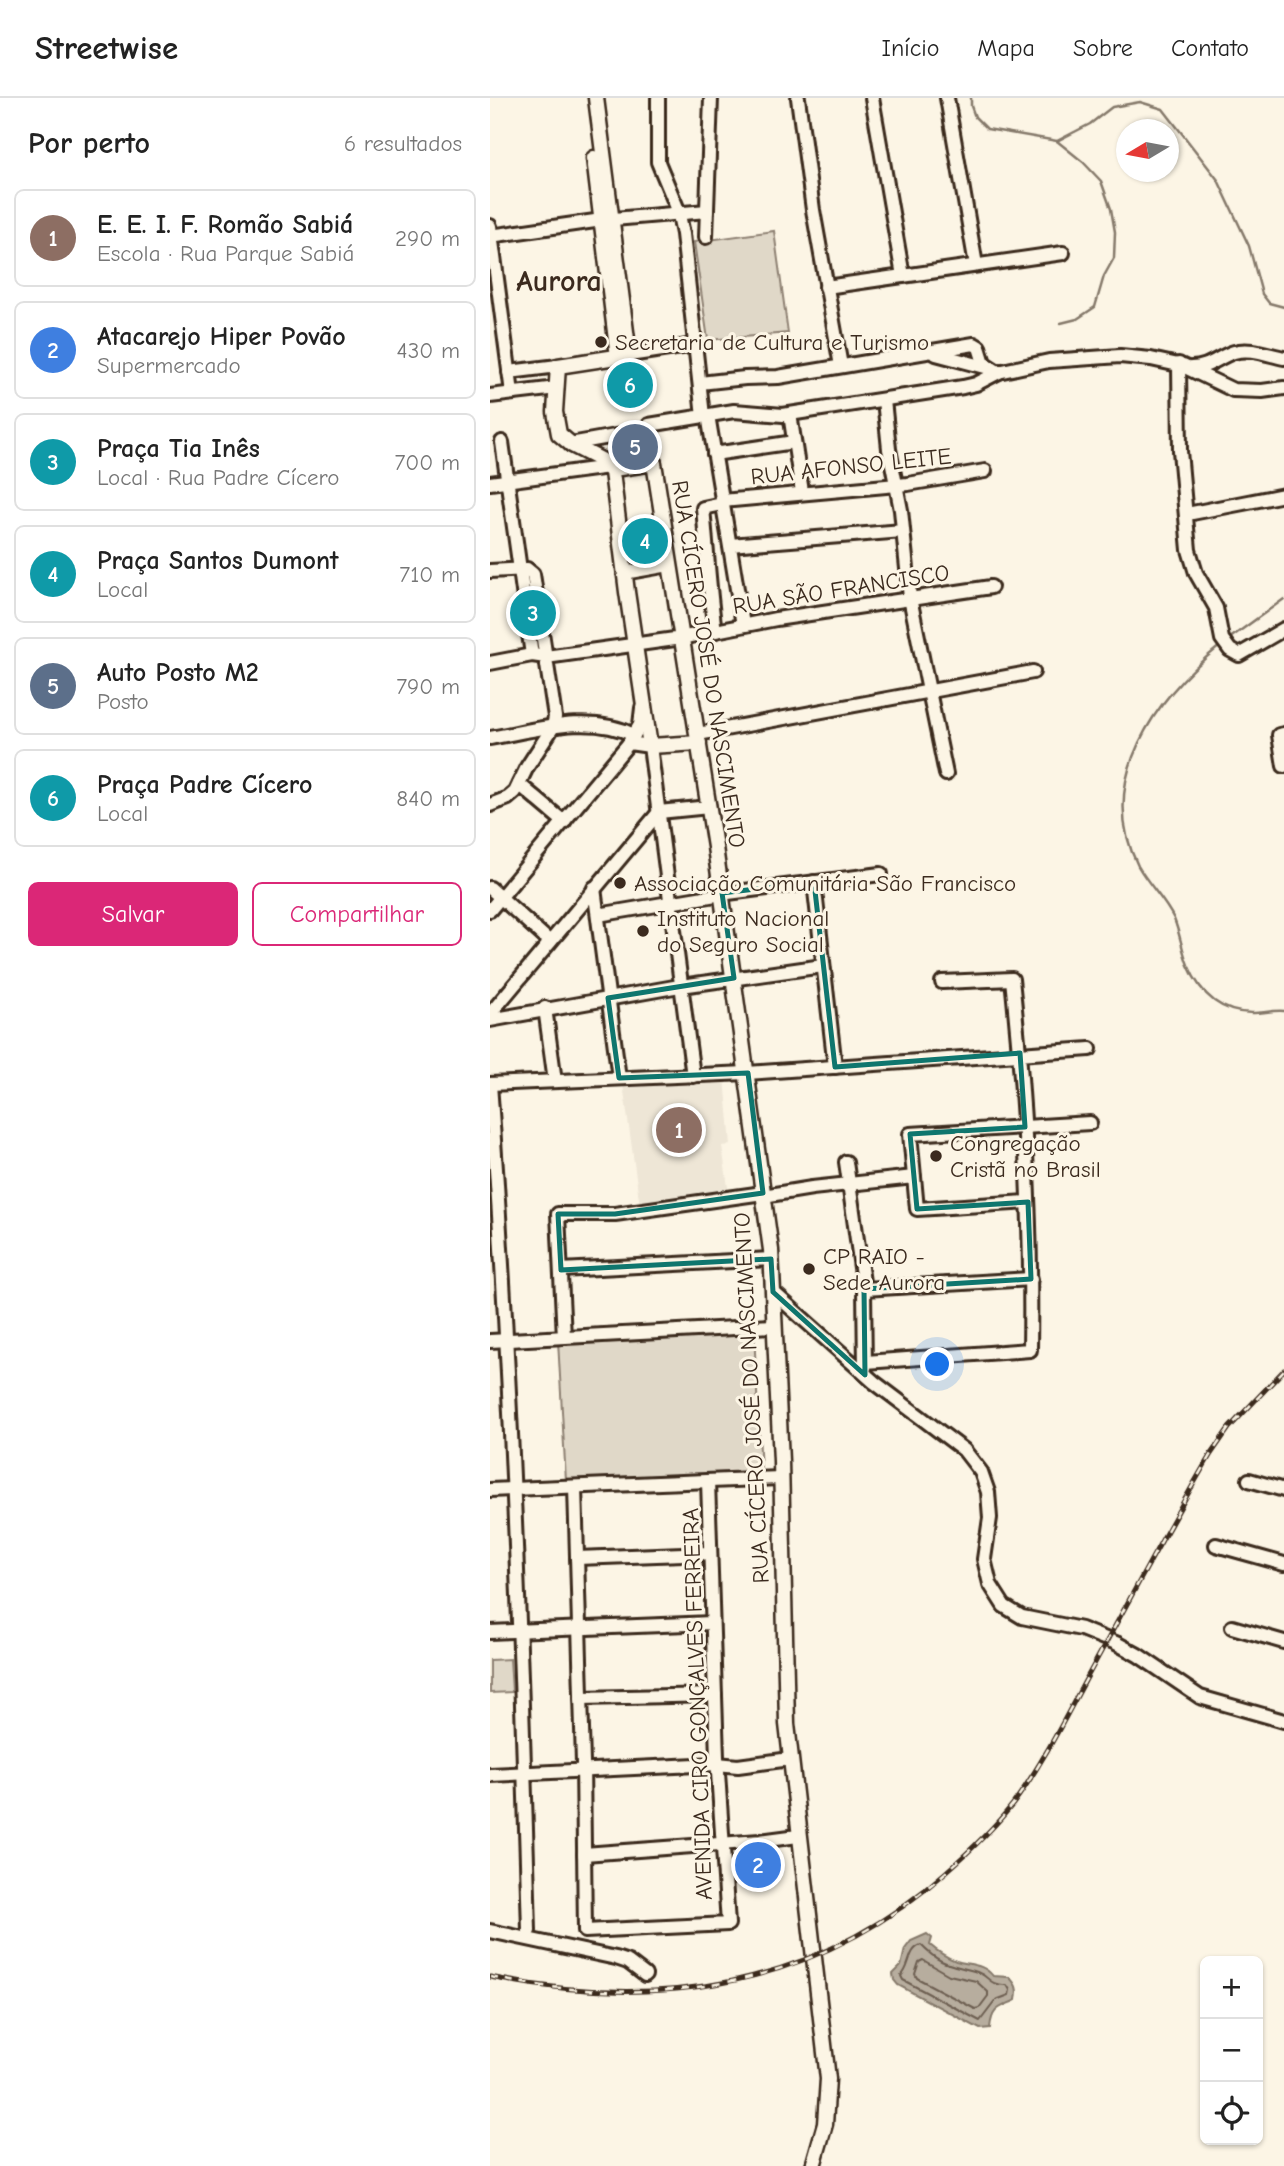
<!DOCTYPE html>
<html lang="pt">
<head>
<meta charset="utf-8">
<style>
  :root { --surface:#fff; --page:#f6f6f6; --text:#222; --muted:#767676; --line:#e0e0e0; --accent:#db2777 }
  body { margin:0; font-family:"Comic Neue",sans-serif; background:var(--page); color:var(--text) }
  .controls { position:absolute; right:21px; bottom:21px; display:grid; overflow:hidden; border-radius:10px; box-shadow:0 2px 5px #0004 }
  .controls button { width:63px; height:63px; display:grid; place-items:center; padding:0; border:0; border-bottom:2px solid var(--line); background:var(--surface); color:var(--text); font:35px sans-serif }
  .compass { position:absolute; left:626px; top:21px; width:63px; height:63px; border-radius:50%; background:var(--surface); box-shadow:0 2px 5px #0004; rotate:260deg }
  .you { position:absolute; left:448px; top:1267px; width:24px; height:24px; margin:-18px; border:5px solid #fff; border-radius:50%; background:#1a73e8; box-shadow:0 0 0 10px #1a73e833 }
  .badge { display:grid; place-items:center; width:46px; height:46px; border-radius:50%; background:var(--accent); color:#fff; font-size:23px; font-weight:700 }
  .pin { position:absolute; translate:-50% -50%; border:4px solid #fff; box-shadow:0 2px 7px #0006 }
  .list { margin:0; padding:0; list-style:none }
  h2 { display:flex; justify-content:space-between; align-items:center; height:91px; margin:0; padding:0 28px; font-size:30px }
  h2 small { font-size:23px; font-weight:400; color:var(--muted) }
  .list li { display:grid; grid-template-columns:46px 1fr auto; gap:21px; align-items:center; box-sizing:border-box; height:98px; margin:0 14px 14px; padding:0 14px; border:2px solid var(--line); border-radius:10px }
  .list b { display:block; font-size:26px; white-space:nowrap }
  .list p { margin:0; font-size:23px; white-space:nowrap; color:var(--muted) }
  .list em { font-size:23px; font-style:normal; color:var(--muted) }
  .actions { display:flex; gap:14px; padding:21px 28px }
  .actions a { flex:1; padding:16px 0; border:2px solid var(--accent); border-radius:10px; text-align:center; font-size:24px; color:var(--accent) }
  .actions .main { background:var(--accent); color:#fff }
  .icon { flex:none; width:38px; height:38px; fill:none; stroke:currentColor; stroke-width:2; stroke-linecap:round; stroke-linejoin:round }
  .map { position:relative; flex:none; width:794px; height:2068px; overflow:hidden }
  header { display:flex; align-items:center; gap:42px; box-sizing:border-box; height:98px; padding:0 35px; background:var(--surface); border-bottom:2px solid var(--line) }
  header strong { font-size:33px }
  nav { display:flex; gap:38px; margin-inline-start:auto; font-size:24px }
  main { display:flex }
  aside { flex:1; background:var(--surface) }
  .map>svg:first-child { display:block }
</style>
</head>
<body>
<header>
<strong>Streetwise</strong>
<nav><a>Início</a><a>Mapa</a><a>Sobre</a><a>Contato</a></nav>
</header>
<main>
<aside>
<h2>Por perto<small>6 resultados</small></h2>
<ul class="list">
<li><span class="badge" style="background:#8d6e63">1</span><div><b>E. E. I. F. Romão Sabiá</b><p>Escola · Rua Parque Sabiá</p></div><em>290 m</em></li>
<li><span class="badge" style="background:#3f7fe0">2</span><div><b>Atacarejo Hiper Povão</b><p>Supermercado</p></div><em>430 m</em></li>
<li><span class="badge" style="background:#0f9aa8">3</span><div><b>Praça Tia Inês</b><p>Local · Rua Padre Cícero</p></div><em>700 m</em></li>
<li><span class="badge" style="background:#0f9aa8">4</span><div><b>Praça Santos Dumont</b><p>Local</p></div><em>710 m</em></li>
<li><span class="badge" style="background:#5c6f8a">5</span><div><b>Auto Posto M2</b><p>Posto</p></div><em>790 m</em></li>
<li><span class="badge" style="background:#0f9aa8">6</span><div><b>Praça Padre Cícero</b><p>Local</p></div><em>840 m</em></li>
</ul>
<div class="actions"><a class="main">Salvar</a><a>Compartilhar</a></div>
</aside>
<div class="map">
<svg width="794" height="2068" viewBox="0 0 794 2068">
  <rect width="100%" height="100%" fill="#fcf5e5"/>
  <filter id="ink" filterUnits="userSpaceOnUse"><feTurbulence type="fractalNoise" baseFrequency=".0143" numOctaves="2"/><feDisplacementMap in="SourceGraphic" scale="14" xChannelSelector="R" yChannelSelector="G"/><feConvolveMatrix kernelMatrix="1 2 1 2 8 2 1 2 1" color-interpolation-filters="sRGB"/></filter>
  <g filter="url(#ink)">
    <path fill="#eee6d6" d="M235,980L241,1047L232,1048L239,1096L150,1108L133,986Z"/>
    <g fill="#e0d8c8" stroke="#8e8173" stroke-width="2">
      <path d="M284,133L298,235L218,242L204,144Z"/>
      <path d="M264,1234L271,1374L76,1383L68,1243Z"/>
      <path d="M20,1561L22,1594L0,1595V1562Z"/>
    </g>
    <path fill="#b7ad9e" stroke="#85796b" stroke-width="2" d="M437,1836L442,1840L440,1847C448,1854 456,1859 466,1863C479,1867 493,1865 503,1878L519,1879C527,1887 528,1891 526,1902C510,1910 502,1909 500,1930L490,1931L408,1887L404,1882L403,1876L411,1868L415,1851L421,1843Z"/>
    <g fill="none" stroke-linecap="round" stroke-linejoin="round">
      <g stroke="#6d5e51" stroke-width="2">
        <path d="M431,1847C451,1868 461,1866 487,1874C501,1879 497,1887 517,1887L520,1892L519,1897L506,1902L490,1923L413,1882L411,1878C421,1869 417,1852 431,1847Z"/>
        <path d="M433,1862L459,1877L486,1883L498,1894V1898L489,1910L485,1911L427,1880L425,1876L429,1864Z"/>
      </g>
      <g stroke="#85796b" stroke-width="2.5">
        <path d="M481,0V8L485,19L497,31L567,43L600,26L622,9L650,4L673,11L728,82L759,148L772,196L779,205L794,209"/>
        <path d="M567,43L593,64L611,83L621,111L625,134L624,160L614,178L605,209L587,221L571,225"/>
        <path d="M736,543L794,501"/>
        <path d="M731,547C666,599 605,682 648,768C658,786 675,802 684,821C690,836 692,852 698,867C710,895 730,915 762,915C773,915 783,912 794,913"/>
      </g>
      <defs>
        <g id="minor">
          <path d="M168,0V64L188,112L193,136L213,318"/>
          <path d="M308,0L323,112L351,268"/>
          <path d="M382,0L413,178"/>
          <path d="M457,0L486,167"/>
          <path d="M0,128L22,295"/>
          <path d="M0,138L112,122L217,113"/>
          <path d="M216,139L221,0"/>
          <path d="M336,189L573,155"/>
          <path d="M446,256L499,270"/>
          <path d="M139,257L205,247"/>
          <path d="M689,266L690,353L699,452L706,475L726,510L732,541L740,552L749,557L794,531"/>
          <path d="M701,270C719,270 728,259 744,254C760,249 778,257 794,260"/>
          <path d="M19,274L68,268"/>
          <path d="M210,285L255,280L288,279L484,246L489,249L494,265L508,274L559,263L630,258L661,261L693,268L743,292L772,293L794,290"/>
          <path d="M0,298L67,290"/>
          <path d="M394,302L399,351L411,412L420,500L456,676"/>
          <path d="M300,316L312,394"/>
          <path d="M218,317L253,527"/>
          <path d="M12,344L42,557"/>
          <path d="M80,346L159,332"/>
          <path d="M224,356L304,344"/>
          <path d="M164,365L159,327L244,313L293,317L473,289L486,286L511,273"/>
          <path d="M0,385L119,369"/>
          <path d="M232,403L418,386L495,373"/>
          <path d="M697,416L794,397"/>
          <path d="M240,447L413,433"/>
          <path d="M0,473L37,471L43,476L65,619L63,629L37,669L25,694L18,700L0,707"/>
          <path d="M134,475L179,467"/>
          <path d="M225,533C219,491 217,451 213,410L232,406"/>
          <path d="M0,565L42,557L56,559L185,541L286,521L501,489"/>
          <path d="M208,636L543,574"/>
          <path d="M794,636L789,637L794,668"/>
          <path d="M0,640C46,632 100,615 144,637"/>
          <path d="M139,645L160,648L203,978"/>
          <path d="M29,686L74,724"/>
          <path d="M324,784L345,969"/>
          <path d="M0,790L60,844"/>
          <path d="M104,790L129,980"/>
          <path d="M0,812L139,645L150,627L152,610"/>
          <path d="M108,817L238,795L391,776"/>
          <path d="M55,910L65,983"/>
          <path d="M0,916L169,714L219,709"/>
          <path d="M0,922L184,889L333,868"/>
          <path d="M0,986C21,1268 31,1550 39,1833"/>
          <path d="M0,986L257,975L600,951"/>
          <path d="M356,1064L374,1191L375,1270"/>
          <path d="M273,1098L322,1090L424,1079"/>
          <path d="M538,1104L427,1111L420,1036L600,1025"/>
          <path d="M71,1172L281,1161"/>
          <path d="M374,1191L541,1181"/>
          <path d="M283,1194L384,1284L474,1352L491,1374L498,1394L500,1420L494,1461L500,1486L514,1508L532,1519L591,1531L626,1545L648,1557L710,1599L794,1623"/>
          <path d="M74,1239L68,1116H125L273,1095"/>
          <path d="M0,1243L283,1228"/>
          <path d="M376,1264L540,1252C542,1128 535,1005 522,881L452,884"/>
          <path d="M759,1382L794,1392"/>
          <path d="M85,1389L93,1665L95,1833L238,1826L227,1659L218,1383"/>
          <path d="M0,1392L291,1380"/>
          <path d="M726,1447L794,1466"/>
          <path d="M87,1460L220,1455"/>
          <path d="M742,1529L794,1544"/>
          <path d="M0,1534L222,1525"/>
          <path d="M91,1600L225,1597"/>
          <path d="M0,1677L227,1666L248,1668L300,1661"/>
          <path d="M94,1756L270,1743L308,1738"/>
          <path d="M0,1833L126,1860L138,1864L155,1877"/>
        </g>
        <g id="major">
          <path d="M106,0L139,257L68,268L65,314L69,336L82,347L113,363L122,374L137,494L160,648L209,645"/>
          <path d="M104,60L128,259"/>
          <path d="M119,369L130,370L164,365L225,749L281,1152L291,1363L297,1626L338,1981L335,2026L323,2068"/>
        </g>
      </defs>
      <use href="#minor" stroke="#3b2a1e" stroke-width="18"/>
      <use href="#major" stroke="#3b2a1e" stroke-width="19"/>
      <use href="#minor" stroke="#fcf5e5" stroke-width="12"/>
      <use href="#major" stroke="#fcf5e5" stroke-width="14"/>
      <defs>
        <path id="rail" d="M0,1879C168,1913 325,1891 456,1774C480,1753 503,1731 523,1706C551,1668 573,1624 595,1583C637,1507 677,1430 721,1356L739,1330L794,1272"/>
      </defs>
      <use href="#rail" stroke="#3b2a1e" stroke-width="5"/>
      <use href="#rail" stroke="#fcf5e5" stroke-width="2.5" stroke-dasharray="8" stroke-linecap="butt"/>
    </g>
  </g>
  <path fill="none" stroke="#0f766e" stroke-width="5" stroke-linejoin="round" d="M324,784L345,969L530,955L535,1029L420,1036L427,1111L538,1104L541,1181L374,1191L375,1277L283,1194L281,1161L71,1172L68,1116H125L273,1095L258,975L129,980L118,900L244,880L232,795Z"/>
  <g fill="#3b2a1e" stroke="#fcf5e5" stroke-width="2.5">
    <circle cx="111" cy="244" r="7"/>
    <circle cx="130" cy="785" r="7"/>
    <circle cx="153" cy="833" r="7"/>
    <circle cx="446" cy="1058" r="7"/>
    <circle cx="319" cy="1171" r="7"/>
  </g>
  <g text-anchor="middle" stroke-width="6" stroke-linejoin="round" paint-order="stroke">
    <g font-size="23" fill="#3b2a1e" stroke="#fcf5e5" text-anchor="start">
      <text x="125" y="252">Secretaria de Cultura e Turismo</text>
      <text x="144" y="793">Associação Comunitária São Francisco</text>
      <text x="167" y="828">Instituto Nacional<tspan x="167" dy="26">do Seguro Social</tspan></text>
      <text x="460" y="1053">Congregação<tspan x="460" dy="26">Cristã no Brasil</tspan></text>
      <text x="333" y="1166">CP RAIO -<tspan x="333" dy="26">Sede Aurora</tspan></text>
    </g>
    <g font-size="23" fill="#3b2a1e" stroke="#fcf5e5">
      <text transform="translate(361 368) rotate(-6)" y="8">RUA AFONSO LEITE</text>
      <text transform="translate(351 491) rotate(-9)" y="8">RUA SÃO FRANCISCO</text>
      <text transform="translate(219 566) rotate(81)" y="8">RUA CÍCERO JOSÉ DO NASCIMENTO</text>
      <text transform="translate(261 1300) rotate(-93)" y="8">RUA CÍCERO JOSÉ DO NASCIMENTO</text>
      <text transform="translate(207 1606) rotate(-92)" y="8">AVENIDA CIRO GONÇALVES FERREIRA</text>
    </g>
    <g font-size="30" font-weight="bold" fill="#3b2a1e" stroke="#fcf5e5">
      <text x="69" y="193">Aurora</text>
    </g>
  </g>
</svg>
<div class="controls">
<button>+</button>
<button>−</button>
<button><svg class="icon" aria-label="locate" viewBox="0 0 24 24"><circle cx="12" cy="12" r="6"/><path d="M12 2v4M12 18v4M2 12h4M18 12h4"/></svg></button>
</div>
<svg class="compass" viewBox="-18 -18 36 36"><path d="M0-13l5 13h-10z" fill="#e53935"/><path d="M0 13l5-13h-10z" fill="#767676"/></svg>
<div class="you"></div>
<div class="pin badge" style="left:189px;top:1032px;background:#8d6e63">1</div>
<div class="pin badge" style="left:268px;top:1767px;background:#3f7fe0">2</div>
<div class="pin badge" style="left:43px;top:515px;background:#0f9aa8">3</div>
<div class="pin badge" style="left:155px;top:443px;background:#0f9aa8">4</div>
<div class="pin badge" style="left:145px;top:349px;background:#5c6f8a">5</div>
<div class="pin badge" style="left:140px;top:287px;background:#0f9aa8">6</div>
</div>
</main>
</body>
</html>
